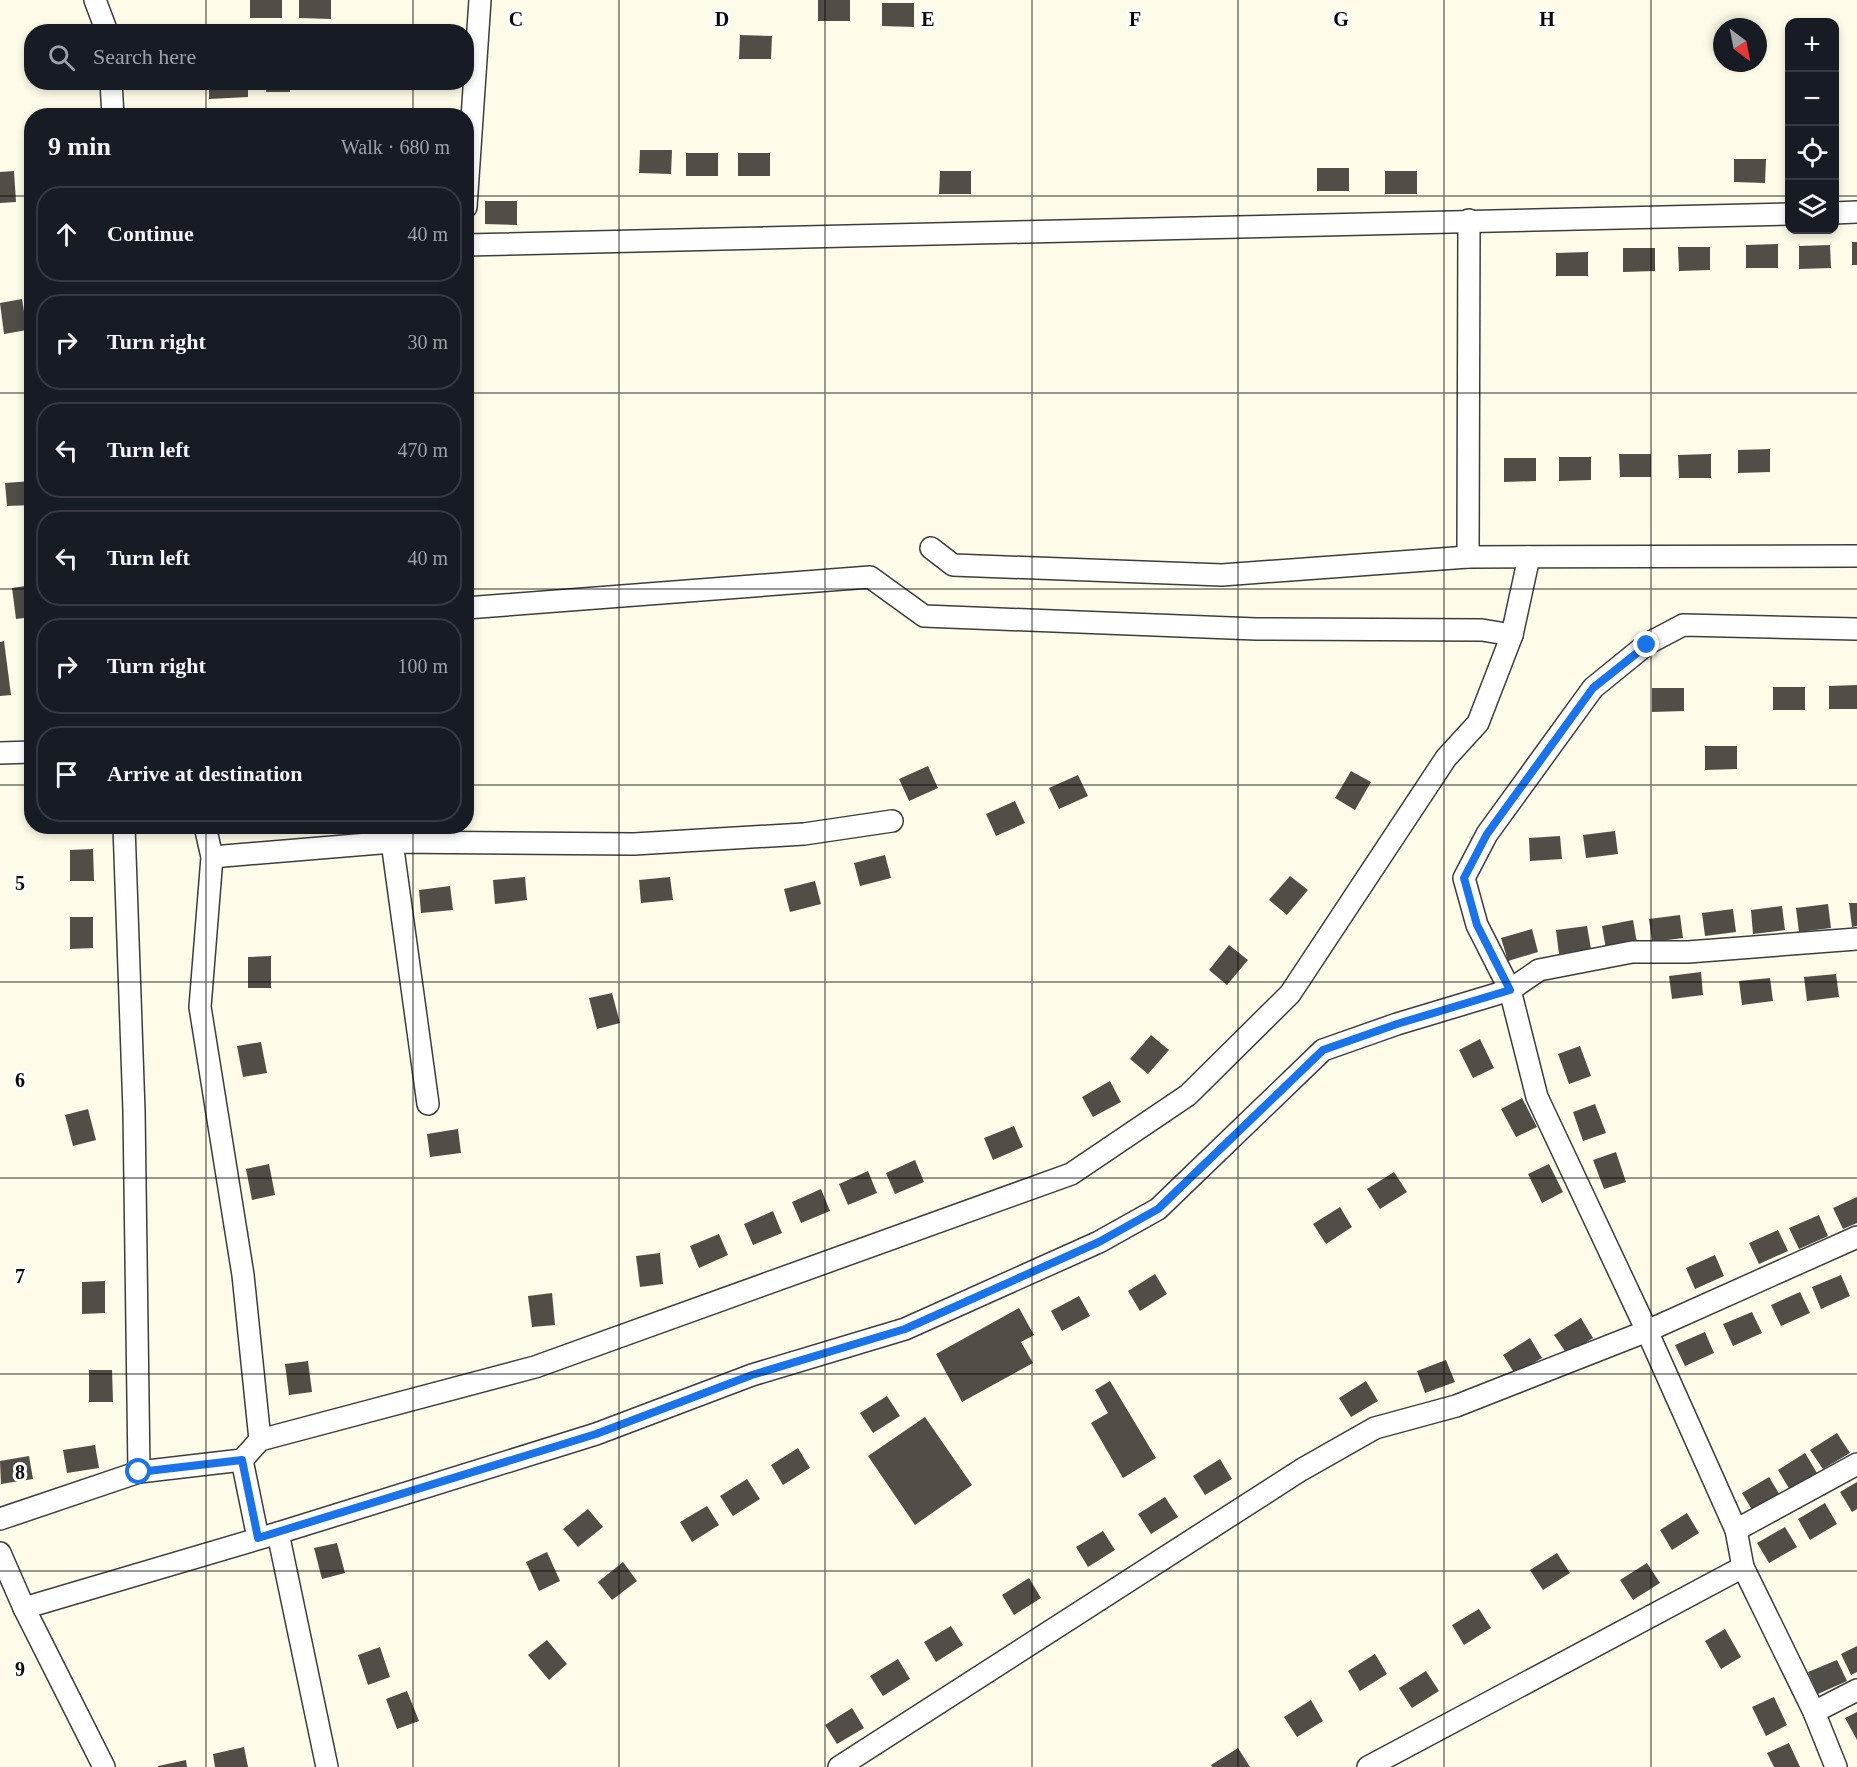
<!DOCTYPE html>
<html lang="en">
<head>
<meta charset="utf-8">
<style>
  :root { --surface:#171b24; --page:#20242c; --text:#f1f3f6; --muted:#9ea1a6; --line:#363941 }
  body { margin:0; font-family:"Times New Roman",serif; background:var(--page); color:var(--text) }
  .controls { position:absolute; right:18px; top:18px; display:grid; overflow:hidden; border-radius:12px; box-shadow:0 3px 9px #0003 }
  .controls button { width:54px; height:54px; display:grid; place-items:center; padding:0; border:0; border-bottom:2px solid var(--line); background:var(--surface); color:var(--text); font:30px sans-serif }
  .compass { position:absolute; left:1713px; top:18px; width:54px; height:54px; border-radius:50%; background:var(--surface); box-shadow:0 3px 9px #0003; rotate:148deg }
  .stop { position:absolute; width:18px; height:18px; margin:-14px; border:4px solid #1a73e8; border-radius:50%; background:#fff }
  .stop.end { background:#1a73e8; border-color:#fff; box-shadow:0 2px 6px #0008 }
  .list { margin:0; padding:0; list-style:none }
  h2 { display:flex; justify-content:space-between; align-items:center; height:78px; margin:0; padding:0 24px; font-size:26px }
  h2 small { font-size:20px; font-weight:400; color:var(--muted) }
  .list li { display:grid; grid-template-columns:39px 1fr auto; gap:18px; align-items:center; box-sizing:border-box; height:96px; margin:0 12px 12px; padding:0 12px; border:2px solid var(--line); border-radius:24px }
  .list b { display:block; font-size:22px; white-space:nowrap }
  .list em { font-size:20px; font-style:normal; color:var(--muted) }
  .icon { flex:none; width:33px; height:33px; fill:none; stroke:currentColor; stroke-width:2; stroke-linecap:round; stroke-linejoin:round }
  .map { position:relative; flex:none; width:1857px; height:1767px; overflow:hidden }
  .search { position:absolute; background:var(--surface); box-shadow:0 3px 9px #0003; left:24px; top:24px; width:450px; height:66px; display:flex; align-items:center; gap:15px; box-sizing:border-box; padding:0 21px; border-radius:24px; color:var(--muted); font-size:22px }
  .panel { position:absolute; background:var(--surface); box-shadow:0 3px 9px #0003; left:24px; top:108px; width:450px; height:726px; border-radius:24px }
  .map>svg:first-child { display:block }
</style>
</head>
<body>
<div class="map">
<svg width="1857" height="1767" viewBox="0 0 1857 1767">
  <rect width="100%" height="100%" fill="#fefce8"/>
  <g fill="#524d47">
    <rect x="250" y="0" width="32" height="18"/>
    <path d="M299,0H331V19L299,18Z"/>
    <rect x="818" y="0" width="32" height="21"/>
    <path d="M882,3H914V27L882,26Z"/>
    <path d="M740,35L772,36L771,59H739Z"/>
    <path d="M209,82H248V97L209,99Z"/>
    <path d="M267,82H290V92H266Z"/>
    <path d="M640,150H672L671,174L639,173Z"/>
    <rect x="686" y="153" width="32" height="23"/>
    <rect x="738" y="153" width="32" height="23"/>
    <path d="M1734,159H1766L1765,183L1734,182Z"/>
    <rect x="1317" y="168" width="32" height="23"/>
    <path d="M14,171L16,202L0,203V172Z"/>
    <path d="M940,171H971V194H939Z"/>
    <rect x="1385" y="171" width="32" height="23"/>
    <path d="M485,201H517V225L485,224Z"/>
    <rect x="1852" y="242" width="5" height="23"/>
    <path d="M1778,244V268H1746V245Z"/>
    <path d="M1830,245L1831,268L1799,269V246Z"/>
    <path d="M1678,247H1710V270L1679,271Z"/>
    <path d="M1623,248H1655V271L1623,272Z"/>
    <path d="M1588,252V276H1556V253Z"/>
    <path d="M22,299L27,330L4,334L0,303Z"/>
    <path d="M1770,449V472L1738,473V450Z"/>
    <path d="M1619,454H1651V477H1620Z"/>
    <path d="M1711,454V478H1679L1678,455Z"/>
    <path d="M1559,457H1591V480L1559,481Z"/>
    <path d="M1504,458H1536V481L1504,482Z"/>
    <path d="M32,481V505L7,506L5,483Z"/>
    <path d="M32,585V617L16,619L12,588Z"/>
    <path d="M4,641L11,695L0,696V642Z"/>
    <path d="M1857,685V709H1829V686Z"/>
    <rect x="1773" y="687" width="32" height="23"/>
    <path d="M1652,688H1684V711L1652,712Z"/>
    <path d="M1705,746H1737V769L1705,770Z"/>
    <path d="M928,766L938,788L909,801L899,779Z"/>
    <path d="M1351,771L1371,782L1355,810L1335,798Z"/>
    <path d="M1078,775L1088,796L1059,809L1049,788Z"/>
    <path d="M1015,801L1025,823L996,836L986,814Z"/>
    <path d="M1615,831L1618,854L1586,858L1583,835Z"/>
    <path d="M1560,836L1562,859L1530,861L1529,838Z"/>
    <path d="M93,849L94,881H70V850Z"/>
    <path d="M885,855L891,878L860,886L854,863Z"/>
    <path d="M1290,876L1308,890L1287,915L1269,900Z"/>
    <path d="M525,877L527,900L495,904L493,880Z"/>
    <path d="M670,877L673,900L641,903L639,880Z"/>
    <path d="M815,881L821,904L790,912L784,889Z"/>
    <path d="M450,886L453,910L421,913L419,890Z"/>
    <path d="M1849,903H1857V926L1852,927Z"/>
    <path d="M1828,904L1831,928L1799,932L1796,908Z"/>
    <path d="M1782,906L1785,930L1753,934L1751,910Z"/>
    <path d="M1733,909L1736,932L1705,936L1702,913Z"/>
    <path d="M1680,915L1683,938L1652,942L1649,919Z"/>
    <path d="M70,917H93V948L70,949Z"/>
    <path d="M1633,920L1637,943L1606,949L1602,926Z"/>
    <path d="M1587,926L1591,949L1559,954L1556,930Z"/>
    <path d="M1532,929L1538,952L1508,961L1501,938Z"/>
    <path d="M1229,945L1248,960L1227,985L1209,970Z"/>
    <path d="M271,956V988H248V957Z"/>
    <path d="M1701,972L1703,995L1672,999L1669,976Z"/>
    <path d="M1836,974L1839,997L1807,1001L1804,977Z"/>
    <path d="M1770,978L1773,1001L1742,1005L1739,981Z"/>
    <path d="M612,993L620,1023L597,1029L589,998Z"/>
    <path d="M1151,1035L1169,1050L1148,1074L1130,1059Z"/>
    <path d="M1480,1039L1494,1068L1473,1078L1459,1050Z"/>
    <path d="M261,1042L267,1073L243,1077L237,1046Z"/>
    <path d="M1580,1046L1591,1076L1569,1084L1558,1054Z"/>
    <path d="M1110,1081L1121,1102L1093,1117L1082,1097Z"/>
    <path d="M1522,1098L1537,1127L1516,1137L1501,1109Z"/>
    <path d="M1595,1104L1606,1133L1583,1141L1573,1112Z"/>
    <path d="M88,1109L96,1140L73,1146L65,1115Z"/>
    <path d="M1014,1126L1023,1147L993,1160L984,1138Z"/>
    <path d="M458,1129L461,1153L430,1157L427,1134Z"/>
    <path d="M1616,1152L1626,1182L1604,1189L1593,1160Z"/>
    <path d="M915,1160L924,1182L895,1194L886,1173Z"/>
    <path d="M269,1164L275,1195L252,1200L246,1169Z"/>
    <path d="M1549,1164L1563,1192L1542,1203L1528,1174Z"/>
    <path d="M868,1171L877,1193L848,1205L839,1184Z"/>
    <path d="M1394,1172L1407,1192L1380,1209L1367,1189Z"/>
    <path d="M821,1189L830,1211L801,1223L792,1202Z"/>
    <path d="M1857,1197V1223L1843,1229L1833,1208Z"/>
    <path d="M1340,1207L1352,1227L1326,1244L1313,1224Z"/>
    <path d="M773,1211L782,1233L753,1245L744,1224Z"/>
    <path d="M1819,1215L1828,1236L1799,1249L1789,1228Z"/>
    <path d="M1778,1230L1788,1251L1759,1264L1749,1243Z"/>
    <path d="M719,1234L728,1255L699,1268L690,1246Z"/>
    <path d="M660,1253L663,1284L640,1287L636,1256Z"/>
    <path d="M1715,1255L1724,1276L1695,1289L1686,1268Z"/>
    <path d="M1155,1274L1167,1294L1140,1311L1128,1291Z"/>
    <path d="M1841,1275L1850,1296L1821,1309L1812,1287Z"/>
    <path d="M105,1281V1313L82,1314V1282Z"/>
    <path d="M1800,1292L1810,1313L1781,1326L1771,1305Z"/>
    <path d="M552,1293L555,1325L532,1327L528,1296Z"/>
    <path d="M1079,1296L1090,1316L1062,1331L1051,1311Z"/>
    <path d="M1019,1308L1034,1335L1021,1342L1033,1363L962,1402L936,1354Z"/>
    <path d="M1752,1312L1762,1333L1733,1346L1723,1324Z"/>
    <path d="M1581,1318L1593,1338L1567,1354L1554,1335Z"/>
    <path d="M1705,1332L1714,1353L1685,1366L1675,1345Z"/>
    <path d="M1530,1338L1542,1358L1515,1374L1503,1355Z"/>
    <path d="M1446,1360L1455,1382L1425,1393L1417,1371Z"/>
    <path d="M308,1361L312,1392L289,1395L285,1364Z"/>
    <path d="M89,1370H112L113,1402H89Z"/>
    <path d="M1110,1381L1156,1458L1123,1478L1091,1423L1108,1413L1095,1390Z"/>
    <path d="M1366,1381L1378,1401L1351,1417L1339,1398Z"/>
    <path d="M887,1396L900,1416L873,1433L860,1413Z"/>
    <path d="M925,1417L972,1485L915,1525L868,1456Z"/>
    <path d="M1837,1433L1850,1453L1823,1469L1810,1450Z"/>
    <path d="M95,1445L99,1468L67,1473L63,1450Z"/>
    <path d="M798,1448L810,1468L783,1485L771,1465Z"/>
    <path d="M1805,1453L1817,1473L1790,1490L1778,1470Z"/>
    <path d="M29,1456L33,1479L1,1484L0,1461Z"/>
    <path d="M1220,1459L1232,1479L1205,1495L1193,1476Z"/>
    <path d="M1769,1477L1781,1497L1754,1513L1742,1493Z"/>
    <path d="M747,1479L760,1499L733,1516L720,1496Z"/>
    <path d="M1857,1482V1509L1852,1512L1840,1492Z"/>
    <path d="M1165,1497L1178,1517L1151,1534L1138,1514Z"/>
    <path d="M1825,1503L1837,1524L1810,1540L1798,1519Z"/>
    <path d="M707,1506L719,1525L692,1542L680,1522Z"/>
    <path d="M588,1509L603,1527L578,1547L563,1529Z"/>
    <path d="M1687,1513L1699,1533L1672,1550L1660,1530Z"/>
    <path d="M1785,1527L1797,1547L1769,1563L1757,1543Z"/>
    <path d="M1103,1531L1115,1550L1088,1567L1076,1547Z"/>
    <path d="M337,1543L345,1573L322,1579L314,1548Z"/>
    <path d="M547,1552L560,1581L539,1591L526,1562Z"/>
    <path d="M1557,1553L1570,1573L1543,1590L1530,1570Z"/>
    <path d="M623,1562L637,1581L612,1600L598,1582Z"/>
    <path d="M1647,1563L1660,1583L1633,1600L1620,1580Z"/>
    <path d="M1029,1578L1041,1598L1014,1615L1002,1595Z"/>
    <path d="M1479,1609L1491,1628L1464,1645L1452,1625Z"/>
    <path d="M951,1626L963,1645L936,1662L924,1642Z"/>
    <path d="M1725,1629L1741,1657L1721,1669L1705,1641Z"/>
    <path d="M547,1640L567,1664L549,1680L528,1655Z"/>
    <path d="M1857,1646V1672L1851,1675L1841,1654Z"/>
    <path d="M380,1647L390,1677L368,1685L358,1655Z"/>
    <path d="M1375,1654L1387,1674L1360,1691L1348,1671Z"/>
    <path d="M898,1659L910,1679L883,1696L870,1676Z"/>
    <path d="M1837,1660L1847,1681L1818,1694L1808,1672Z"/>
    <path d="M1426,1671L1439,1691L1412,1708L1399,1688Z"/>
    <path d="M407,1691L419,1721L397,1729L386,1699Z"/>
    <path d="M1774,1697L1787,1725L1766,1736L1752,1707Z"/>
    <path d="M1311,1700L1323,1721L1297,1737L1284,1717Z"/>
    <path d="M852,1708L864,1728L837,1744L825,1725Z"/>
    <path d="M1857,1712V1740L1845,1718Z"/>
    <path d="M1789,1743L1800,1767H1774L1767,1753Z"/>
    <path d="M244,1747L248,1767H215L213,1754Z"/>
    <path d="M1238,1748L1250,1767H1212L1211,1765Z"/>
    <path d="M186,1760L187,1767H158V1766Z"/>
  </g>
  <g fill="none" stroke-linecap="round" stroke-linejoin="round">
    <defs>
      <g id="street">
        <path d="M95,0L107,32"/>
        <path d="M111,82L113,116"/>
        <path d="M466,207L480,0"/>
        <path d="M1834,213L1857,212"/>
        <path d="M466,245L1790,214"/>
        <path d="M931,548L953,565L1222,575L1468,557L1857,556"/>
        <path d="M1468,557L1469,220"/>
        <path d="M466,608L870,577L924,616L1256,629L1482,630L1512,635"/>
        <path d="M0,753L32,752"/>
        <path d="M124,826L134,1111L139,1472"/>
        <path d="M205,826L212,857L200,1007L243,1275L260,1440"/>
        <path d="M392,842L428,1104"/>
        <path d="M212,857L392,842L634,844L804,834L892,821"/>
        <path d="M242,1460L258,1538"/>
        <path d="M0,1519L139,1472L242,1460L260,1440L535,1367L1071,1174L1188,1095L1290,994L1446,758L1478,723L1512,635L1529,557"/>
        <path d="M1736,1530L1857,1464"/>
        <path d="M278,1533L327,1767"/>
        <path d="M0,1553L24,1608L104,1767"/>
        <path d="M24,1608L278,1533L596,1434L752,1375L905,1329L1099,1242L1158,1209L1323,1050L1397,1024L1510,990L1539,970L1632,952H1688L1857,939"/>
        <path d="M1814,1712L1857,1690"/>
        <path d="M839,1767L1301,1470L1375,1428L1456,1406L1647,1331L1857,1237"/>
        <path d="M1368,1767L1743,1567"/>
        <path d="M1836,1767L1814,1712L1743,1567L1736,1530L1647,1331L1537,1097L1510,990L1477,925L1464,878L1487,834L1593,688L1647,644L1683,625L1857,629"/>
      </g>
    </defs>
    <use href="#street" stroke="#3d3d3d" stroke-width="24"/>
    <use href="#street" stroke="#fff" stroke-width="21"/>
  </g>
  <g fill="none" stroke-linecap="round" stroke-linejoin="round">
    <path stroke="#1a73e8" stroke-width="8" d="M139,1472L242,1460L258,1538L596,1434L752,1375L905,1329L1099,1242L1158,1209L1323,1050L1397,1024L1510,990L1477,925L1464,878L1487,834L1593,688L1647,645"/>
  </g>
  <path fill="none" stroke="#0a0a0a" stroke-width="1.5" stroke-opacity="0.55" d="M206,0V32M413,0V32M619,0V1767M825,0V1767M1032,0V1767M1238,0V1767M1444,0V1767M1651,0V1767M206,82V116M413,82V116M0,196H32M466,196H1790M1834,196H1857M0,393H32M466,393H1857M0,589H32M466,589H1857M0,785H32M466,785H1857M206,826V1767M413,826V1767M0,982H1857M0,1178H1857M0,1374H1857M0,1571H1857"/>
  <g font-size="20" text-anchor="middle" font-weight="bold" fill="#0a0a0a" stroke="#fff" stroke-width="6" stroke-linejoin="round" paint-order="stroke">
    <text x="516" y="26">C</text>
    <text x="722" y="26">D</text>
    <text x="928" y="26">E</text>
    <text x="1135" y="26">F</text>
    <text x="1341" y="26">G</text>
    <text x="1547" y="26">H</text>
    <text x="20" y="890">5</text>
    <text x="20" y="1087">6</text>
    <text x="20" y="1283">7</text>
    <text x="20" y="1479">8</text>
    <text x="20" y="1676">9</text>
  </g>
</svg>
<div class="controls">
<button>+</button>
<button>−</button>
<button><svg class="icon" aria-label="locate" viewBox="0 0 24 24"><circle cx="12" cy="12" r="6"/><path d="M12 2v4M12 18v4M2 12h4M18 12h4"/></svg></button>
<button><svg class="icon" aria-label="layers" viewBox="0 0 24 24"><path d="M12 4l9 5-9 5-9-5zM3 14l9 5 9-5"/></svg></button>
</div>
<svg class="compass" viewBox="-18 -18 36 36"><path d="M0-13l5 13h-10z" fill="#e53935"/><path d="M0 13l5-13h-10z" fill="#9ea1a6"/></svg>
<div class="stop" style="left:139px;top:1472px"></div>
<div class="stop end" style="left:1647px;top:645px"></div>
<div class="search"><svg class="icon" aria-label="search" viewBox="0 0 24 24"><circle cx="10" cy="10" r="6"/><path d="M15 15l6 6"/></svg>Search here</div>
<section class="panel">
<h2>9 min<small>Walk · 680 m</small></h2>
<ul class="list">
<li><svg class="icon" aria-label="ahead" viewBox="0 0 24 24"><path d="M12 20V5M6 11l6-6 6 6"/></svg><div><b>Continue</b></div><em>40 m</em></li>
<li><svg class="icon" aria-label="right" viewBox="0 0 24 24"><path d="M7 20v-9h11M14 6l5 5-5 5"/></svg><div><b>Turn right</b></div><em>30 m</em></li>
<li><svg class="icon" aria-label="left" viewBox="0 0 24 24"><path d="M17 20v-9H6M10 6l-5 5 5 5"/></svg><div><b>Turn left</b></div><em>470 m</em></li>
<li><svg class="icon" aria-label="left" viewBox="0 0 24 24"><path d="M17 20v-9H6M10 6l-5 5 5 5"/></svg><div><b>Turn left</b></div><em>40 m</em></li>
<li><svg class="icon" aria-label="right" viewBox="0 0 24 24"><path d="M7 20v-9h11M14 6l5 5-5 5"/></svg><div><b>Turn right</b></div><em>100 m</em></li>
<li><svg class="icon" aria-label="arrive" viewBox="0 0 24 24"><path d="M6 21V4h12l-3 4 3 4H6"/></svg><div><b>Arrive at destination</b></div></li>
</ul>
</section>
</div>
</body>
</html>
